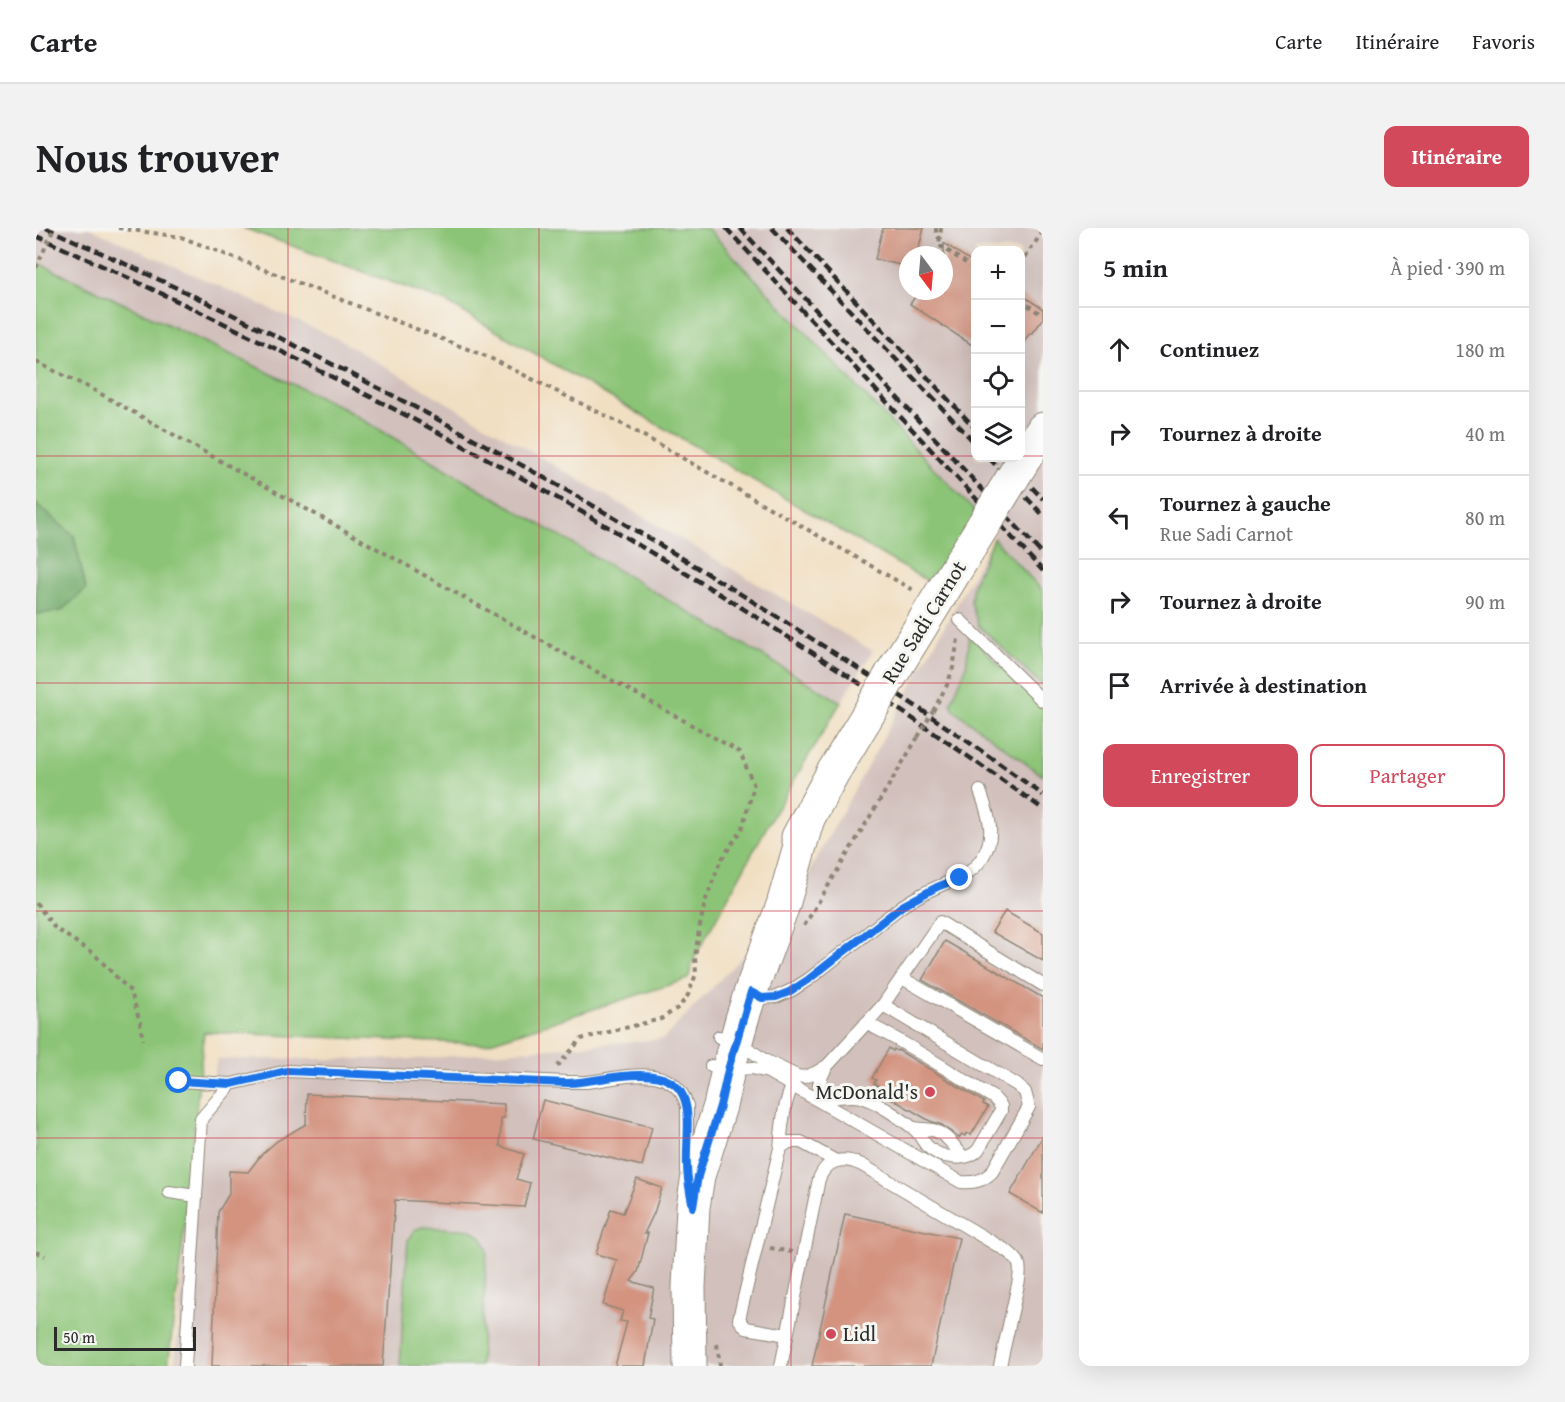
<!DOCTYPE html>
<html lang="fr">
<head>
<meta charset="utf-8">
<style>
  :root { --surface:#fff; --page:#f2f2f2; --text:#202124; --muted:#757577; --line:#e0e0e0; --accent:#d1495b }
  body { margin:0; font-family:"Gentium Book Plus",serif; background:var(--page); color:var(--text) }
  .controls { position:absolute; right:18px; top:18px; display:grid; overflow:hidden; border-radius:12px; box-shadow:0 6px 24px #0002 }
  .controls button { width:54px; height:54px; display:grid; place-items:center; padding:0; border:0; border-bottom:2px solid var(--line); background:var(--surface); color:var(--text); font:30px sans-serif }
  .compass { position:absolute; left:863px; top:18px; width:54px; height:54px; border-radius:50%; background:var(--surface); box-shadow:0 6px 24px #0002; rotate:164deg }
  .scale { position:absolute; left:18px; bottom:15px; width:142px; box-sizing:border-box; padding-left:6px; border:3px solid #2b2b2b; border-top:0; font-size:16px; line-height:21px; white-space:nowrap; color:#2b2b2b; -webkit-text-stroke:4px #f6f6f2; paint-order:stroke }
  .stop { position:absolute; width:18px; height:18px; margin:-14px; border:4px solid #1a73e8; border-radius:50%; background:#fff }
  .stop.end { background:#1a73e8; border-color:#fff; box-shadow:0 2px 6px #0008 }
  .list { margin:0; padding:0; list-style:none }
  h2 { display:flex; justify-content:space-between; align-items:center; height:78px; margin:0; padding:0 24px; font-size:26px }
  h2 small { font-size:20px; font-weight:400; color:var(--muted) }
  .list li { display:grid; grid-template-columns:39px 1fr auto; gap:18px; align-items:center; box-sizing:border-box; height:84px; padding:0 24px; border-top:2px solid var(--line) }
  .list b { display:block; font-size:22px; white-space:nowrap }
  .list p { margin:0; font-size:20px; white-space:nowrap; color:var(--muted) }
  .list em { font-size:20px; font-style:normal; color:var(--muted) }
  .actions { display:flex; gap:12px; padding:18px 24px }
  .actions a { flex:1; padding:14px 0; border:2px solid var(--accent); border-radius:12px; text-align:center; font-size:21px; color:var(--accent) }
  .actions .main { background:var(--accent); color:#fff }
  .icon { flex:none; width:33px; height:33px; fill:none; stroke:currentColor; stroke-width:2; stroke-linecap:round; stroke-linejoin:round }
  .map { position:relative; flex:none; width:1007px; height:1138px; overflow:hidden; border-radius:12px }
  header { display:flex; align-items:center; gap:36px; box-sizing:border-box; height:84px; padding:0 30px; background:var(--surface); border-bottom:2px solid var(--line) }
  header strong { font-size:28px }
  nav { display:flex; gap:33px; margin-inline-start:auto; font-size:21px }
  .intro { display:flex; align-items:center; justify-content:space-between; box-sizing:border-box; height:144px; padding:0 36px }
  h1 { margin:0; font-size:42px }
  .button { padding:15px 27px; border-radius:12px; background:var(--accent); color:#fff; font-size:21px; font-weight:700 }
  main { display:flex; gap:36px; padding:0 36px }
  aside { flex:1; background:var(--surface); border-radius:12px; box-shadow:0 6px 24px #0002 }
  .map>svg:first-child { display:block }
</style>
</head>
<body>
<header>
<strong>Carte</strong>
<nav><a>Carte</a><a>Itinéraire</a><a>Favoris</a></nav>
</header>
<div class="intro"><h1>Nous trouver</h1><a class="button">Itinéraire</a></div>
<main>
<div class="map">
<svg width="1007" height="1138" viewBox="0 0 1007 1138">
  <rect width="100%" height="100%" fill="#f6f6f2"/>
  <filter id="ink" filterUnits="userSpaceOnUse"><feTurbulence type="fractalNoise" baseFrequency=".0167" numOctaves="2"/><feDisplacementMap in="SourceGraphic" scale="12" xChannelSelector="R" yChannelSelector="G"/><feConvolveMatrix kernelMatrix="1 2 1 2 8 2 1 2 1" color-interpolation-filters="sRGB"/></filter>
  <filter id="wash" filterUnits="userSpaceOnUse"><feTurbulence type="fractalNoise" baseFrequency=".008" numOctaves="4" result="noise"/><feDisplacementMap in="SourceGraphic" scale="24" xChannelSelector="R" yChannelSelector="G"/><feGaussianBlur stdDeviation="1.35" result="paint"/><feColorMatrix in="noise" values="0 0 0 0 0 0 0 0 0 0 0 0 0 0 0 0 0 1.4 0 .05"/><feComposite in="paint" operator="in"/></filter>
  <g filter="url(#wash)">
    <rect width="100%" height="100%" fill="#f1dfc2"/>
    <g fill="#d1c0bc" fill-rule="evenodd">
      <path d="M0,0H53L300,110L837,423L805,474L305,179L0,34Z"/>
      <path d="M665,0H1007V1138H139L152,970L181,831H381L627,811L754,679L957,310L985,222L984,22H939V230H976L942,287ZM872,27H908V63H872Z"/>
    </g>
    <g fill="#8cc477" stroke="#5c7851" stroke-width="1.5">
      <path d="M207,0H671L942,287L893,354L410,74Z"/>
      <path d="M0,34L305,179L805,474L739,584L659,729L652,751L448,816L168,804L147,1012L132,1138H0Z"/>
      <path d="M957,310L1007,363V458L942,397L935,374L937,356Z"/>
      <path d="M934,407L1007,481V548L918,482L915,475L930,439Z"/>
      <path d="M386,999L436,1002L447,1011L451,1021L444,1138H364L372,1012L378,1002Z"/>
    </g>
    <path fill="#71aa68" stroke="#4e6a4a" stroke-width="1.5" d="M0,276L38,308L50,361L25,383L0,386Z"/>
    <g id="blocks">
      <g fill="#d3937f">
        <path d="M847,0H888L881,27H872V39L839,31Z"/>
        <path d="M908,15L939,36V119L874,76L883,63H908Z"/>
        <path d="M984,66L1007,81V91L996,106L994,105L984,119Z"/>
        <path d="M969,683L1007,705V733L956,704Z"/>
        <path d="M909,713L1007,770V821L886,752Z"/>
        <path d="M853,820L857,823L858,821L861,823L862,822L948,874L947,876L952,879L935,907L930,905L929,908L926,906L923,910L906,897L894,893L839,861L842,857L838,855L840,852L836,850Z"/>
        <path d="M271,866L468,876V890H465L464,918L488,926L480,951L494,955L488,979L359,972L347,1138H176L182,984L193,966V943L212,944L225,927L241,913L270,896Z"/>
        <path d="M507,872L616,899L606,938L497,911Z"/>
        <path d="M1007,908V985L974,966Z"/>
        <path d="M601,951L626,960L618,985L608,1006L612,1005L602,1044L595,1053L618,1060L612,1090L617,1091L609,1138H579L591,1094L584,1093L587,1083L567,1077L581,1032L560,1026L575,981L587,985Z"/>
        <path d="M809,986L923,1010L895,1138H776Z"/>
      </g>
    </g>
  </g>
  <g filter="url(#ink)">
    <use href="#blocks" fill-opacity="0" stroke="#8e8576" stroke-width="1.5"/>
    <g fill="none" stroke-linecap="round" stroke-linejoin="round">
      <defs>
        <g id="service">
          <path d="M924,392L1007,473"/>
          <path d="M866,750L1007,831"/>
          <path d="M716,764L726,770L740,769L756,762L773,751L866,678C877,671 887,665 899,660C907,656 917,653 925,649C943,640 956,620 954,599C953,587 948,574 944,563"/>
          <path d="M847,777L904,694L1007,757"/>
          <path d="M675,838L692,842L716,840L732,844L925,954C938,955 947,953 956,944L993,879L989,864L981,857L847,777L791,838L779,845L768,849L761,848L728,832L707,817L683,809"/>
          <path d="M143,853L195,856"/>
          <path d="M783,872C796,870 812,866 825,869C837,871 867,892 877,900C884,905 886,913 891,918C903,930 930,935 942,922L965,883V878L958,870C915,845 875,817 830,795"/>
          <path d="M783,872C781,857 784,852 790,839"/>
          <path d="M878,900C884,901 891,901 897,902C910,906 919,919 927,929"/>
          <path d="M744,920C746,899 747,876 757,857"/>
          <path d="M133,964L160,968"/>
          <path d="M751,1107L710,1100L703,1091L744,920L753,914H765L800,933"/>
          <path d="M149,1138L165,891L195,856L251,843L532,854C539,854 545,854 551,854C586,850 638,832 651,878V944"/>
          <path d="M745,1138L783,951C791,931 807,928 826,937L971,1023C984,1033 985,1036 983,1052L964,1138"/>
        </g>
        <g id="secondary">
          <path d="M990,228L1007,201"/>
          <path d="M855,447L948,296"/>
          <path d="M762,609L796,546L837,478"/>
          <path d="M654,1138L653,1059L657,979L662,948L684,878L692,842L706,791L715,763L747,677L772,590"/>
        </g>
      </defs>
      <use href="#service" stroke="#8e8576" stroke-width="14"/>
      <use href="#secondary" stroke="#8e8576" stroke-width="35"/>
      <g stroke="#8e8576" stroke-width="4" stroke-dasharray="4.5 4.5" stroke-linecap="butt">
        <path d="M82,0L145,9L452,129L594,200L879,363"/>
        <path d="M900,0V6L903,10"/>
        <path d="M905,0L903,17L939,41"/>
        <path d="M984,37L1007,3"/>
        <path d="M984,72L1005,86"/>
        <path d="M0,134L56,161L704,524L718,558L706,600L684,634L669,674L663,702L659,729L660,746L652,767L643,779L625,791L545,811L521,839"/>
        <path d="M897,483L911,457L917,440L922,411"/>
        <path d="M0,675L19,700L58,726L95,764L104,794L107,812"/>
        <path d="M768,698L882,509"/>
        <path d="M734,1020L756,1024"/>
        <path d="M0,1024L9,1028"/>
        <path d="M681,1116L684,1138"/>
      </g>
      <use href="#service" stroke="#fff" stroke-width="12"/>
      <use href="#secondary" stroke="#fff" stroke-width="33"/>
      <g stroke="#2b2b2b" stroke-width="4.5" stroke-dasharray="9 4.5" stroke-linecap="butt">
        <path d="M10,0C255,109 492,233 719,375C817,436 914,499 1007,567"/>
        <path d="M690,0L1007,343"/>
        <path d="M704,0L1007,327"/>
        <path d="M736,0L939,215"/>
        <path d="M751,0L939,200"/>
        <path d="M0,8C197,96 390,193 577,302C724,388 868,482 1007,581"/>
        <path d="M953,230L1007,287"/>
        <path d="M968,230L1007,271"/>
      </g>
      <defs>
        <g id="secondary-bridge">
          <path d="M948,296L990,228"/>
          <path d="M837,478L855,447"/>
        </g>
      </defs>
      <use href="#secondary-bridge" stroke="#8e8576" stroke-width="35" stroke-linecap="butt"/>
      <g stroke="#8e8576" stroke-width="4" stroke-dasharray="4.5 4.5" stroke-linecap="butt">
        <path d="M0,40L18,0"/>
        <path d="M882,509L897,483"/>
      </g>
      <use href="#secondary-bridge" stroke="#fff" stroke-width="33"/>
    </g>
  </g>
  <g fill="none" stroke-linecap="round" stroke-linejoin="round" filter="url(#ink)">
    <path stroke="#1a73e8" stroke-width="8" d="M143,853L195,856L251,843L532,855C557,854 581,846 606,847C666,848 649,898 651,938C651,952 654,965 657,979L662,948L684,878L692,842L715,764L726,770L740,769L753,764L773,751L866,678L901,659L924,650"/>
  </g>
  <path fill="none" stroke="#d1495b" stroke-width="1.5" stroke-opacity="0.55" d="M252,0V1138M503,0V1138M755,0V1138M0,228H939M984,228H1007M0,455H1007M0,683H1007M0,910H1007"/>
  <g fill="#d1495b" stroke="#f6f6f2" stroke-width="2">
    <circle cx="894" cy="864" r="6"/>
    <circle cx="795" cy="1106" r="6"/>
  </g>
  <g text-anchor="middle" stroke-width="6" stroke-linejoin="round" paint-order="stroke">
    <g font-size="21" fill="#2b2b2b" stroke="#f6f6f2">
      <text transform="translate(888 394) rotate(-58)" y="7">Rue Sadi Carnot</text>
    </g>
    <g font-size="21" fill="#2b2b2b" stroke="#f6f6f2" text-anchor="end">
      <text x="882" y="871">McDonald's</text>
      <text x="807" y="1113" text-anchor="start">Lidl</text>
    </g>
  </g>
</svg>
<div class="controls">
<button>+</button>
<button>−</button>
<button><svg class="icon" aria-label="locate" viewBox="0 0 24 24"><circle cx="12" cy="12" r="6"/><path d="M12 2v4M12 18v4M2 12h4M18 12h4"/></svg></button>
<button><svg class="icon" aria-label="layers" viewBox="0 0 24 24"><path d="M12 4l9 5-9 5-9-5zM3 14l9 5 9-5"/></svg></button>
</div>
<svg class="compass" viewBox="-18 -18 36 36"><path d="M0-13l5 13h-10z" fill="#e53935"/><path d="M0 13l5-13h-10z" fill="#757577"/></svg>
<div class="scale">50 m</div>
<div class="stop" style="left:143px;top:853px"></div>
<div class="stop end" style="left:924px;top:650px"></div>
</div>
<aside>
<h2>5 min<small>À pied · 390 m</small></h2>
<ul class="list">
<li><svg class="icon" aria-label="ahead" viewBox="0 0 24 24"><path d="M12 20V5M6 11l6-6 6 6"/></svg><div><b>Continuez</b></div><em>180 m</em></li>
<li><svg class="icon" aria-label="right" viewBox="0 0 24 24"><path d="M7 20v-9h11M14 6l5 5-5 5"/></svg><div><b>Tournez à droite</b></div><em>40 m</em></li>
<li><svg class="icon" aria-label="left" viewBox="0 0 24 24"><path d="M17 20v-9H6M10 6l-5 5 5 5"/></svg><div><b>Tournez à gauche</b><p>Rue Sadi Carnot</p></div><em>80 m</em></li>
<li><svg class="icon" aria-label="right" viewBox="0 0 24 24"><path d="M7 20v-9h11M14 6l5 5-5 5"/></svg><div><b>Tournez à droite</b></div><em>90 m</em></li>
<li><svg class="icon" aria-label="arrive" viewBox="0 0 24 24"><path d="M6 21V4h12l-3 4 3 4H6"/></svg><div><b>Arrivée à destination</b></div></li>
</ul>
<div class="actions"><a class="main">Enregistrer</a><a>Partager</a></div>
</aside>
</main>
</body>
</html>
